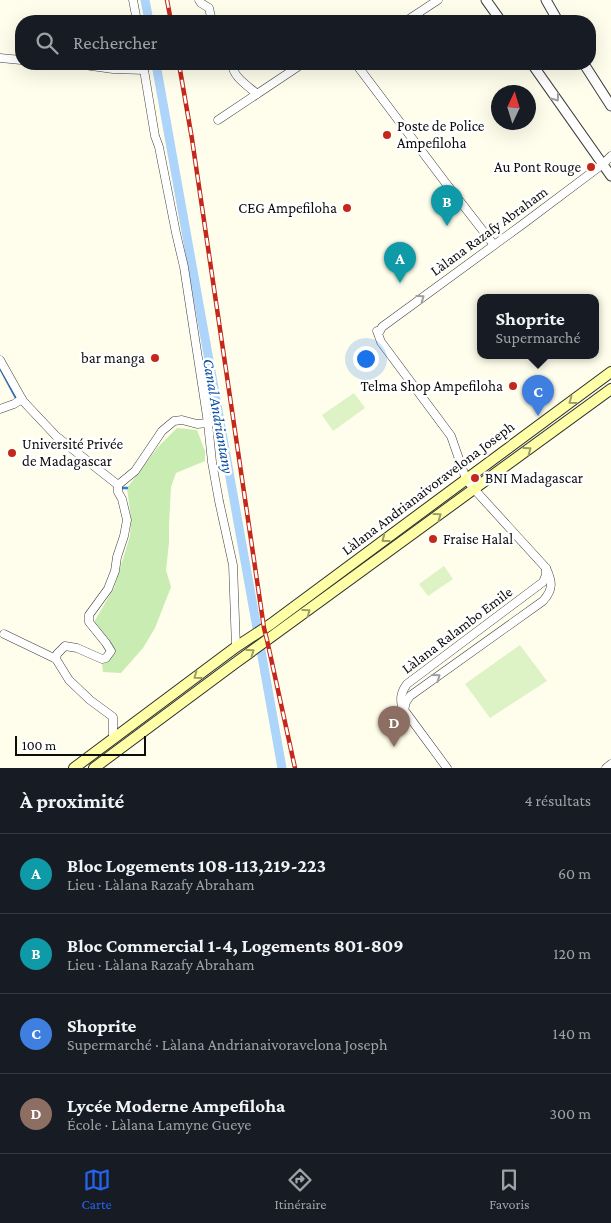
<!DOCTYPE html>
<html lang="fr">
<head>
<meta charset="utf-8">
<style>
  :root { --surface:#171b24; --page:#242831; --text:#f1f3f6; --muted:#9ea1a6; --line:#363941; --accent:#2563eb }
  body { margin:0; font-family:"Crimson Pro",serif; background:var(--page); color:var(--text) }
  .compass { position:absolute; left:491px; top:85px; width:45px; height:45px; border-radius:50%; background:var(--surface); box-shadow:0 5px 20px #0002; rotate:4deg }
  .scale { position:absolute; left:15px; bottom:12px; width:131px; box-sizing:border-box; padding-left:5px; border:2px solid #0c0c0c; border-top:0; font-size:14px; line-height:18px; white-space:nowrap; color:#0c0c0c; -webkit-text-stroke:4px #fff; paint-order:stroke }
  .you { position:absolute; left:365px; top:358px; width:18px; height:18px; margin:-12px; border:4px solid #fff; border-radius:50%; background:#1a73e8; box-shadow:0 0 0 8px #1a73e833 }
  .badge { display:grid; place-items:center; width:32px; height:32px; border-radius:50%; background:var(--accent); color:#fff; font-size:16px; font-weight:700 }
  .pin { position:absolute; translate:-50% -41px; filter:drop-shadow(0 1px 2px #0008) }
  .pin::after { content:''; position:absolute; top:26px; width:18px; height:15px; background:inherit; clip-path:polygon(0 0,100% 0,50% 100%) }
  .popup { position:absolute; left:477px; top:294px; width:122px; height:65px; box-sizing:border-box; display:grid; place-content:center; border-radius:10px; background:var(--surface); filter:drop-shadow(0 1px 4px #0005); font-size:16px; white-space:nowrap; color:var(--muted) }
  .popup b { font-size:19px; color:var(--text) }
  .popup::after { content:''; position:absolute; left:50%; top:100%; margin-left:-10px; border:10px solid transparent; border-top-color:var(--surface) }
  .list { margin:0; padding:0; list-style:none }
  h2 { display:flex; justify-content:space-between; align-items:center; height:65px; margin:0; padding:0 20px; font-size:21px }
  h2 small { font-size:16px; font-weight:400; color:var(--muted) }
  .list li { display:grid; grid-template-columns:32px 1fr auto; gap:15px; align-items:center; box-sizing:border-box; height:80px; padding:0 20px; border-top:1px solid var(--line) }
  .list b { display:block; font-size:19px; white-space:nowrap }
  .list p { margin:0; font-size:16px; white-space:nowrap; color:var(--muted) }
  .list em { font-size:16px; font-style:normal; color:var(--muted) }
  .icon { flex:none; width:28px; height:28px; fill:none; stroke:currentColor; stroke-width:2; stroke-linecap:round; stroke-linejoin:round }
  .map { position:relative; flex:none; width:611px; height:768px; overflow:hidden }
  .search { position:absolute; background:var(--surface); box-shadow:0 5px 20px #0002; left:15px; right:15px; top:15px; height:55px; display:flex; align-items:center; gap:12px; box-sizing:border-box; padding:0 18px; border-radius:20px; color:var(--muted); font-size:19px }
  .sheet { height:385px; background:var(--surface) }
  nav { display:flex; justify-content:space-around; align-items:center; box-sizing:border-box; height:70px; border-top:1px solid var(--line); background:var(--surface); font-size:14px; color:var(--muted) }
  nav a { display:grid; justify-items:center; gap:2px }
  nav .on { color:var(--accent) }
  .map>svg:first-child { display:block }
</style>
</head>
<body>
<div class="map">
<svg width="611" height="768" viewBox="0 0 611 768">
  <rect width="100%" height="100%" fill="#fffeec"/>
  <path fill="#c9ecb3" d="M177,428L197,430L205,451V461L176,473L171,487L169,525V543L166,570L171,587L155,628L143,648L121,673L103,672L102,663L111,654L109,645L94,622L114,588L130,536L131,518L127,488L158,447Z"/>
  <g fill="#ddf2c5">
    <path d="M354,393L365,408L333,431L322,415Z"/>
    <path d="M444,566L453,579L428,596L419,584Z"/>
    <path d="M520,645L547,681L490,718L465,684Z"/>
  </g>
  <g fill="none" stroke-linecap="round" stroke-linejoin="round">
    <g stroke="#2f7fd6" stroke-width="2.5">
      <path d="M0,368L17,400"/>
      <path d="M119,488H127"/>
    </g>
    <g stroke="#add4fa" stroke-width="9">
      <path d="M145,0L149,21"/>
      <path d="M156,64L282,768"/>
    </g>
    <defs>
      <g id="minor">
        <path d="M133,0L137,21"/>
        <path d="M199,0L201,3L209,8L212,21"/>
        <path d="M406,21L438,0"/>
        <path d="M0,58L21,60"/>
        <path d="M77,64L113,69L144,70"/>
        <path d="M143,64L155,136L159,147L176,233L184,267L208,423L212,462L219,501L233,565L236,647"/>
        <path d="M232,64C233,77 247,85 257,94"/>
        <path d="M356,64L445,182L494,245"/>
        <path d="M218,120L302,64"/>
        <path d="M0,360L23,401L56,436L118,485"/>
        <path d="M0,409L14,404L22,399"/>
        <path d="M118,485L135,471L162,431L174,421L182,420L197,424L208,423"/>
        <path d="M4,634L56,659L69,680L90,700L113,717V738"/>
        <path d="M56,659L57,654L65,646L77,648L102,659L106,658L111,651L106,643L89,622V615L108,589L115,571L117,557L124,536L127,520L122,499L118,492V485"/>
        <path d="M404,710L406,702L410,696L543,601C554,589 552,581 546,568L474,489L466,479L451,436L381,342L377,331H380L382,327L523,224L603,164L611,156"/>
        <path d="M447,768L402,707C400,698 401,692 407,684L543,582L546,575V568"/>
        <path d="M606,768L611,764"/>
      </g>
      <g id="tertiary">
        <path d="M486,0L501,21"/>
        <path d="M546,0L558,21"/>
        <path d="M532,64L611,176"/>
        <path d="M584,64L611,106"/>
      </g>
      <g id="secondary">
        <path d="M74,768L236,647L271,624L611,372"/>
        <path d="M94,768L234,664L611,389"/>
      </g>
    </defs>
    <use href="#minor" stroke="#3f3f3f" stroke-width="9"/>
    <use href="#tertiary" stroke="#3f3f3f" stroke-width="11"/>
    <use href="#secondary" stroke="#2e2e2e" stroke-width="12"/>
    <use href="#minor" stroke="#fff" stroke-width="8"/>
    <use href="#tertiary" stroke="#fff" stroke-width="9"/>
    <use href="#secondary" stroke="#feffa7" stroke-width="10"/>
    <defs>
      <g id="rail">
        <path d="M167,0L171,21"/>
        <path d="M179,64L192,139L264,628L267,640L295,768"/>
      </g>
    </defs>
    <use href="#rail" stroke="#c5281b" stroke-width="4.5"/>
    <use href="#rail" stroke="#fff" stroke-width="2.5" stroke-dasharray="8" stroke-linecap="butt"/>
  </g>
  <defs><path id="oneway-chevron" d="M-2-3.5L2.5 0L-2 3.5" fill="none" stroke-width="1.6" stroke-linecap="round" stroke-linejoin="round" transform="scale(1.25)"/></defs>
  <g stroke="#9e9e9e">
    <use href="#oneway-chevron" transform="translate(556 98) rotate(54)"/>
    <use href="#oneway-chevron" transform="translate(421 298) rotate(-36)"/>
    <use href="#oneway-chevron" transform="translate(437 677) rotate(-36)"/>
  </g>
  <g stroke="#9d9e69">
    <use href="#oneway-chevron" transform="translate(572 401) rotate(144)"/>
    <use href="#oneway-chevron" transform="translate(528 450) rotate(-36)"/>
    <use href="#oneway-chevron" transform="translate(438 516) rotate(-36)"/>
    <use href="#oneway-chevron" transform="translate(385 539) rotate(143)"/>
    <use href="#oneway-chevron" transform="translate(307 612) rotate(-36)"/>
    <use href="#oneway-chevron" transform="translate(251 652) rotate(-36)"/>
    <use href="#oneway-chevron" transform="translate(197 676) rotate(144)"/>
  </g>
  <g fill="#c5281b" stroke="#fff" stroke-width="2">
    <circle cx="387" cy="135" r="5"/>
    <circle cx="591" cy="167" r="5"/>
    <circle cx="347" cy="208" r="5"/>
    <circle cx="155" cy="358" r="5"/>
    <circle cx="513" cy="386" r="5"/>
    <circle cx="12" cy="453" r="5"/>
    <circle cx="475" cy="478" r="5"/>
    <circle cx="433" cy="539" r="5"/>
  </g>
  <g text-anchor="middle" stroke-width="5" stroke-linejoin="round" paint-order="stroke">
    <g font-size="15" fill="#0c0c0c" stroke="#fff" text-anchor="start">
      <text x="397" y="131">Poste de Police<tspan x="397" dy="17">Ampefiloha</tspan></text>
      <text x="581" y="172" text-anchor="end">Au Pont Rouge</text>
      <text x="337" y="213" text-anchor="end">CEG Ampefiloha</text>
      <text x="145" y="363" text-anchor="end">bar manga</text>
      <text x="503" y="391" text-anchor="end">Telma Shop Ampefiloha</text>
      <text x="22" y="449">Université Privée<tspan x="22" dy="17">de Madagascar</tspan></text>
      <text x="485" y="483">BNI Madagascar</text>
      <text x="443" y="544">Fraise Halal</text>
    </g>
    <g font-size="15" fill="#0c0c0c" stroke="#fff">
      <text transform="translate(489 231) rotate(-36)" y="5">Làlana Razafy Abraham</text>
      <text transform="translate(428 488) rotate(-37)" y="5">Làlana Andrianaivoravelona Joseph</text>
      <text transform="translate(457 630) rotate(-37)" y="5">Làlana Ralambo Emile</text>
    </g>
    <g font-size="16" font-style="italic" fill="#0e51a6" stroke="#fff">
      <text transform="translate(219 416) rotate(80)" y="6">Canal Andriantany</text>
    </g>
  </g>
</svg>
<svg class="compass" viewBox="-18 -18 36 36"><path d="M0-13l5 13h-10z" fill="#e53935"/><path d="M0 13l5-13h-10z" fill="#9ea1a6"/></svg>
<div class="scale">100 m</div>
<div class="you"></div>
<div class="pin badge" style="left:400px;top:283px;background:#0f9aa8">A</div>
<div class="pin badge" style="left:447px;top:226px;background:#0f9aa8">B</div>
<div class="pin badge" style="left:538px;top:416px;background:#3f7fe0">C</div>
<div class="popup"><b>Shoprite</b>Supermarché</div>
<div class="pin badge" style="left:394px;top:747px;background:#8d6e63">D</div>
<div class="search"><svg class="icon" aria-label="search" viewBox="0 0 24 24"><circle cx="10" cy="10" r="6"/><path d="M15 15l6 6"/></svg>Rechercher</div>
</div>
<section class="sheet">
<h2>À proximité<small>4 résultats</small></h2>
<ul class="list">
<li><span class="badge" style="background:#0f9aa8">A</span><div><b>Bloc Logements 108-113,219-223</b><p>Lieu · Làlana Razafy Abraham</p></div><em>60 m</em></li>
<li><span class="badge" style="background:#0f9aa8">B</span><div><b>Bloc Commercial 1-4, Logements 801-809</b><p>Lieu · Làlana Razafy Abraham</p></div><em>120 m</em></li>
<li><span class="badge" style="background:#3f7fe0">C</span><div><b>Shoprite</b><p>Supermarché · Làlana Andrianaivoravelona Joseph</p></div><em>140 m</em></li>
<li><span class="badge" style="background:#8d6e63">D</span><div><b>Lycée Moderne Ampefiloha</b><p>École · Làlana Lamyne Gueye</p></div><em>300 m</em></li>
</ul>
</section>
<nav>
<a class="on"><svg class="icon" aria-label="map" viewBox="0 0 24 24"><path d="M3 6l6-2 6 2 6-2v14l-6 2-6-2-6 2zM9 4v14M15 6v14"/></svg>Carte</a>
<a><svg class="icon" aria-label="directions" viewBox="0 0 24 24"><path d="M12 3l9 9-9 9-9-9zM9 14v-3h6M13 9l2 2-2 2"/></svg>Itinéraire</a>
<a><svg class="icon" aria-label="saved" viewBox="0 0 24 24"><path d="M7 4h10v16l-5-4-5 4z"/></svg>Favoris</a>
</nav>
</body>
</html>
